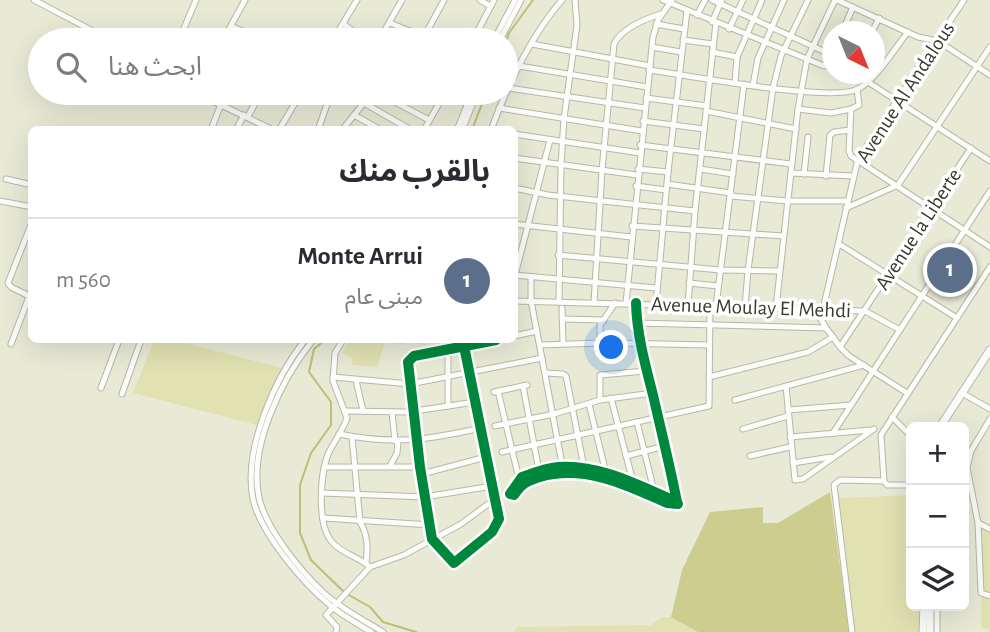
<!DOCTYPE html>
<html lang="ar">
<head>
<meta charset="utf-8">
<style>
  :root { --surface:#fff; --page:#f7f7f7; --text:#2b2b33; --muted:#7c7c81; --line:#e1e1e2; --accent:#777868 }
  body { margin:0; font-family:"Alegreya Sans","Noto Sans Arabic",sans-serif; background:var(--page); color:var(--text); direction:rtl }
  .controls { position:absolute; right:21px; bottom:21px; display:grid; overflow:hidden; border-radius:10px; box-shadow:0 7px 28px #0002 }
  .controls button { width:63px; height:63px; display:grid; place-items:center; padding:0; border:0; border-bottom:2px solid var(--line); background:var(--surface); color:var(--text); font:35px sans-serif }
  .compass { position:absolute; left:822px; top:21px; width:63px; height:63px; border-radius:50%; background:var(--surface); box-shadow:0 7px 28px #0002; rotate:137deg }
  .you { position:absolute; left:612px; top:348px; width:24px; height:24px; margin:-18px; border:5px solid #fff; border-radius:50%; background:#1a73e8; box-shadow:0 0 0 10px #1a73e833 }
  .badge { display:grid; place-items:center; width:46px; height:46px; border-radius:50%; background:var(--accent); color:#fff; font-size:23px; font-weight:700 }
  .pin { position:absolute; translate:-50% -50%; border:4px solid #fff; box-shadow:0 2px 7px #0006 }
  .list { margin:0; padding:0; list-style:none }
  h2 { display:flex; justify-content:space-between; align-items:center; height:91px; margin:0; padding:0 28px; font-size:30px }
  h2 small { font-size:23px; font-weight:400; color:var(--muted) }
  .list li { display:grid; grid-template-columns:46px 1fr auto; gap:21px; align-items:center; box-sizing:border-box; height:126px; padding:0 28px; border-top:2px solid var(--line) }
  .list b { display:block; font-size:26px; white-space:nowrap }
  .list p { margin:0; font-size:23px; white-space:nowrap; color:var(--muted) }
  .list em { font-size:23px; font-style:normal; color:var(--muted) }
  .icon { flex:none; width:38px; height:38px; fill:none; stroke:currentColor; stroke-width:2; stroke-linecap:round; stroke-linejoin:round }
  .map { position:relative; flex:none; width:990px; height:632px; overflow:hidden; direction:ltr }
  .search { position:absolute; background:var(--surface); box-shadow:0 7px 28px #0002; left:28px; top:28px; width:490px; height:77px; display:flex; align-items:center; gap:18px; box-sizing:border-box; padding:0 24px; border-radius:38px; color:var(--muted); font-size:26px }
  .panel { position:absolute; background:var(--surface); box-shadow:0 7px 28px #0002; left:28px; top:126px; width:490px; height:217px; border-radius:10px; direction:rtl }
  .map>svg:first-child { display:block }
</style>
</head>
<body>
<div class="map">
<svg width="990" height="632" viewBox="0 0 990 632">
  <rect width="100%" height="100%" fill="#e9ead6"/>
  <g fill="#e1e2b2">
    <path d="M154,340H173L282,368L268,396L257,425L133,393Z"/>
    <path d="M350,340H426L425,345L406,341L404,345L385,342L377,367L352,365L353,358L342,353Z"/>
    <path d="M911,495V606H921L920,632H855L838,498Z"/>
    <path d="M983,529L990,532V631L981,627Z"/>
    <path d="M663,617H671L698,632H514L517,627L651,625Z"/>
  </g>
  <path fill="#cdcd90" d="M830,492L849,632H698L671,617L682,570L710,512L763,507V523H778Z"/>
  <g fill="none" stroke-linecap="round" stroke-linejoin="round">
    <g stroke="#bebf75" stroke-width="2">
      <path d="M506,42L509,33L533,0"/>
      <path d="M472,130L486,93"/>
      <path d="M325,340L314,349L309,372L331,402V425L311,453L300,485V533L311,560L344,592"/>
      <path d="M349,595L370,607L383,622L416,632"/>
    </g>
    <defs>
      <g id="minor">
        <path d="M34,0L110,40"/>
        <path d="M480,0L490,6"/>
        <path d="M663,0L824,66L832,52"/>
        <path d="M712,0L832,55"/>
        <path d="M837,0L918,37L938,41L990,75"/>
        <path d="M697,15L705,0"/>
        <path d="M712,22L722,0"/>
        <path d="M390,23L432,40"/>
        <path d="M344,24L363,40"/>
        <path d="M656,24L684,29"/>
        <path d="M231,26L262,40"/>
        <path d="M729,29L743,0"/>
        <path d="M842,32L853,7"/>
        <path d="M872,32L879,18"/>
        <path d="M424,37L444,0"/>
        <path d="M179,40L196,0"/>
        <path d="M223,40L245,0"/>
        <path d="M333,40L357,0"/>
        <path d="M379,40L402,0"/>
        <path d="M473,40L494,0"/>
        <path d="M494,40L515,0"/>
        <path d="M500,40L521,0"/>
        <path d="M683,40L713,44"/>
        <path d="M532,44L650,66"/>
        <path d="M652,47L681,52"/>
        <path d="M712,52L737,57"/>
        <path d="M519,66L647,87"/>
        <path d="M649,70C687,75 831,103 858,89C877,79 894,49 908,32"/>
        <path d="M864,74L868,82L990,161"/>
        <path d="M735,83L737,57L762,0"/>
        <path d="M753,85L758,58L784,0"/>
        <path d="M508,88L645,108"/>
        <path d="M196,93L273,130"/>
        <path d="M378,93L429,120"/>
        <path d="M462,93L467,106"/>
        <path d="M646,98L707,106"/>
        <path d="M364,103L411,130"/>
        <path d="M499,108L642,131"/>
        <path d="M798,109L831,113L851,109L849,151L851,156L990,247"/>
        <path d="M851,109L859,105L857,89"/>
        <path d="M706,111L796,129"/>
        <path d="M354,115L381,130"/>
        <path d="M248,116L261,93"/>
        <path d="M643,121L704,129"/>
        <path d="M211,130L221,104"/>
        <path d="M236,130L244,115"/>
        <path d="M279,130L301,93"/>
        <path d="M318,130L331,93"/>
        <path d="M342,130L372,93"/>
        <path d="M424,130L445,93"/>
        <path d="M457,130L472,93"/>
        <path d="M462,130L477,93"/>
        <path d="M491,130C508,84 530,37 562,0"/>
        <path d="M514,134L640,153"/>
        <path d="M640,145L791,164"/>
        <path d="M514,158L637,175"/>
        <path d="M638,169L668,172"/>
        <path d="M700,169L733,174"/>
        <path d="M791,173L853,176"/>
        <path d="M804,174L808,137"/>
        <path d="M826,176L830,135L834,132L850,130"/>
        <path d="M6,179L32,185"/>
        <path d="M667,184L731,193"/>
        <path d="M636,186L666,190"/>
        <path d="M514,188L548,195L695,211"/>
        <path d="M731,196L788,201H848"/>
        <path d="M0,201L32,207"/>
        <path d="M846,208L898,185L990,47"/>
        <path d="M514,224L631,237"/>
        <path d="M632,226L783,236"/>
        <path d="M839,244L957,318"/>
        <path d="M558,255L720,270L779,271"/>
        <path d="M514,275L656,288"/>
        <path d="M515,275L550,140"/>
        <path d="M531,277V301L563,469"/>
        <path d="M689,283L718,286"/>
        <path d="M29,296L11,287L8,283L32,222"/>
        <path d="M514,301L865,311L900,330"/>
        <path d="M559,302L561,165L564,118L577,25L575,0"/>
        <path d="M594,303L602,170L614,44C622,28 645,19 661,14"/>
        <path d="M626,303L653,37L658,20L672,0"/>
        <path d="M636,303C637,335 645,364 653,395C661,430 670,466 677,502L678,504L667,503C627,485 584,464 540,477C527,481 522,483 514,495L510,494L522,477C533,473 546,468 558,467C600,464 640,486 677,502"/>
        <path d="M656,304L668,172L687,11"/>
        <path d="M688,305L695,211L716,23"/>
        <path d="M716,306L744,84"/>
        <path d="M745,307L748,270L773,88L781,56L808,0"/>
        <path d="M562,308L563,343"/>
        <path d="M776,308L798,109L807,59L835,0"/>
        <path d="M815,309L826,328"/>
        <path d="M823,309L858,159L964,0"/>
        <path d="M562,319L604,320"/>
        <path d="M637,323L826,328L833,337"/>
        <path d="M514,336L537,331"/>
        <path d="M305,340C275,378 243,449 253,499C261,534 303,583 331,606C343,616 358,624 371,632"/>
        <path d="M313,340C282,378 248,447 259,498C266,529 301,572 325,594C342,609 363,620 383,632"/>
        <path d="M343,340L335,353L333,381L347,418C343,430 335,440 329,452C320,472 316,526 333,543C343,554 359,557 370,567L404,555L461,524L495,499"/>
        <path d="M448,340V406"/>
        <path d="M464,340C464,343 464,347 465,351L499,519L492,532L454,563L432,539L420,467L408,362L414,356L496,340"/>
        <path d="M616,343L709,345"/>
        <path d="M11,344L32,289"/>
        <path d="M540,345L600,343V325L615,303"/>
        <path d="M546,373L563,374L566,376L585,472"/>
        <path d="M333,377L410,384L542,358"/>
        <path d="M709,377L808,352L833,337L840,347"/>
        <path d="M356,380L363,411"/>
        <path d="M523,386L539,471"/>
        <path d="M786,386L795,480L803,479L874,429"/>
        <path d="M101,388L119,340"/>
        <path d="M498,391L519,479"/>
        <path d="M494,392L527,385"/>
        <path d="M907,393L849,356L840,347L971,148"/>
        <path d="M962,393L990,409"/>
        <path d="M122,394L141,340"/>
        <path d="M611,398L633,482"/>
        <path d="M600,400V375L646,371"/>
        <path d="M735,400L864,365"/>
        <path d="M589,404L606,473"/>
        <path d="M788,410L851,405"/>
        <path d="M346,411L408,412L475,402"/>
        <path d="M392,412L395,441"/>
        <path d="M892,417L911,436"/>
        <path d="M990,419L971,451L967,468L978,523L981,593L990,596"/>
        <path d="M637,422L655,495"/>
        <path d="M495,426L554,414L600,400L653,393"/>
        <path d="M743,429L788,416"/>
        <path d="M833,433L990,191"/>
        <path d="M339,434C393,445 428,440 481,428"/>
        <path d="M352,437L360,522C368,535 368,548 366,563"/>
        <path d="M790,437L871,430"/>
        <path d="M502,452L709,406L710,306"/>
        <path d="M626,456L665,446"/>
        <path d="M750,456L790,447"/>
        <path d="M793,463L831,457"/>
        <path d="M390,466L397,453L398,442"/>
        <path d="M325,467H420"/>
        <path d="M422,474L486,457"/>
        <path d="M884,481L881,435L990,267"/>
        <path d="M322,493L425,497L492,486"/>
        <path d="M323,518L431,525"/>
        <path d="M978,523L990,529"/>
        <path d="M336,632L337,627L326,615L370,567"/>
        <path d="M852,632L834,485L840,480L884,481L887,485H911"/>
        <path d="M937,632V606"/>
      </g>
      <g id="major">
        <path d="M940,427L990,350"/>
        <path d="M923,632L924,606"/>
        <path d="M930,632V606"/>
      </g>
    </defs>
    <use href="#minor" stroke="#b7b7a8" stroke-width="7"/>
    <use href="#major" stroke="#b7b7a8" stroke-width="9"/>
    <use href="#minor" stroke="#fcfcf9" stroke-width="5"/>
    <use href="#major" stroke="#fcfcf9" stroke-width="7"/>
    <defs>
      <g id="cycleway">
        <path d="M636,303C637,335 645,364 653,395C661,430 670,466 677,502L678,504L667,503C627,485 584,464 540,477C527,481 522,483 514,495L510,494L522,477C533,473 546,468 558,467C600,464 640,486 677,502"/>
        <path d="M464,340C464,343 464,347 465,351L499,519L492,532L454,563L432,539L420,467L408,362L414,356L496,340"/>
      </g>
    </defs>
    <use href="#cycleway" stroke="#fff" stroke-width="15"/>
    <use href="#cycleway" stroke="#00873e" stroke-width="10"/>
  </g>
  <g text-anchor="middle" stroke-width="7" stroke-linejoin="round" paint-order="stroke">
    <g font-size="21" fill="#3a3b2d" stroke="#fff">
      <text transform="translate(905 92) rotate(-57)" y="7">Avenue Al Andalous</text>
      <text transform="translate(918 229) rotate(-57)" y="7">Avenue la Liberte</text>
      <text transform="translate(751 307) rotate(2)" y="7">Avenue Moulay El Mehdi</text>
    </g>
  </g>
</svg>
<div class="controls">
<button>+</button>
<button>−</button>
<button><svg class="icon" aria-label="layers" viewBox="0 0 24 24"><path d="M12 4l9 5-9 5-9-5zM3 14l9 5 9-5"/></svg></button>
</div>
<svg class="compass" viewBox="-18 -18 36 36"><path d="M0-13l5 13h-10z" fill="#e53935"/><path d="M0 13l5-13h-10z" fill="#7c7c81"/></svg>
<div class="you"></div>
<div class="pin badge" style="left:950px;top:270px;background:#5c6f8a">1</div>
<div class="search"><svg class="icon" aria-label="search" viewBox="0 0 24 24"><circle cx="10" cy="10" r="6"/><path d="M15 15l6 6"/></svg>ابحث هنا</div>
<section class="panel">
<h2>بالقرب منك<small></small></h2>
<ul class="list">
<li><span class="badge" style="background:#5c6f8a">1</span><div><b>Monte Arrui</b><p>مبنى عام</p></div><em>560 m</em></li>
</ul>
</section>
</div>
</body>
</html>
